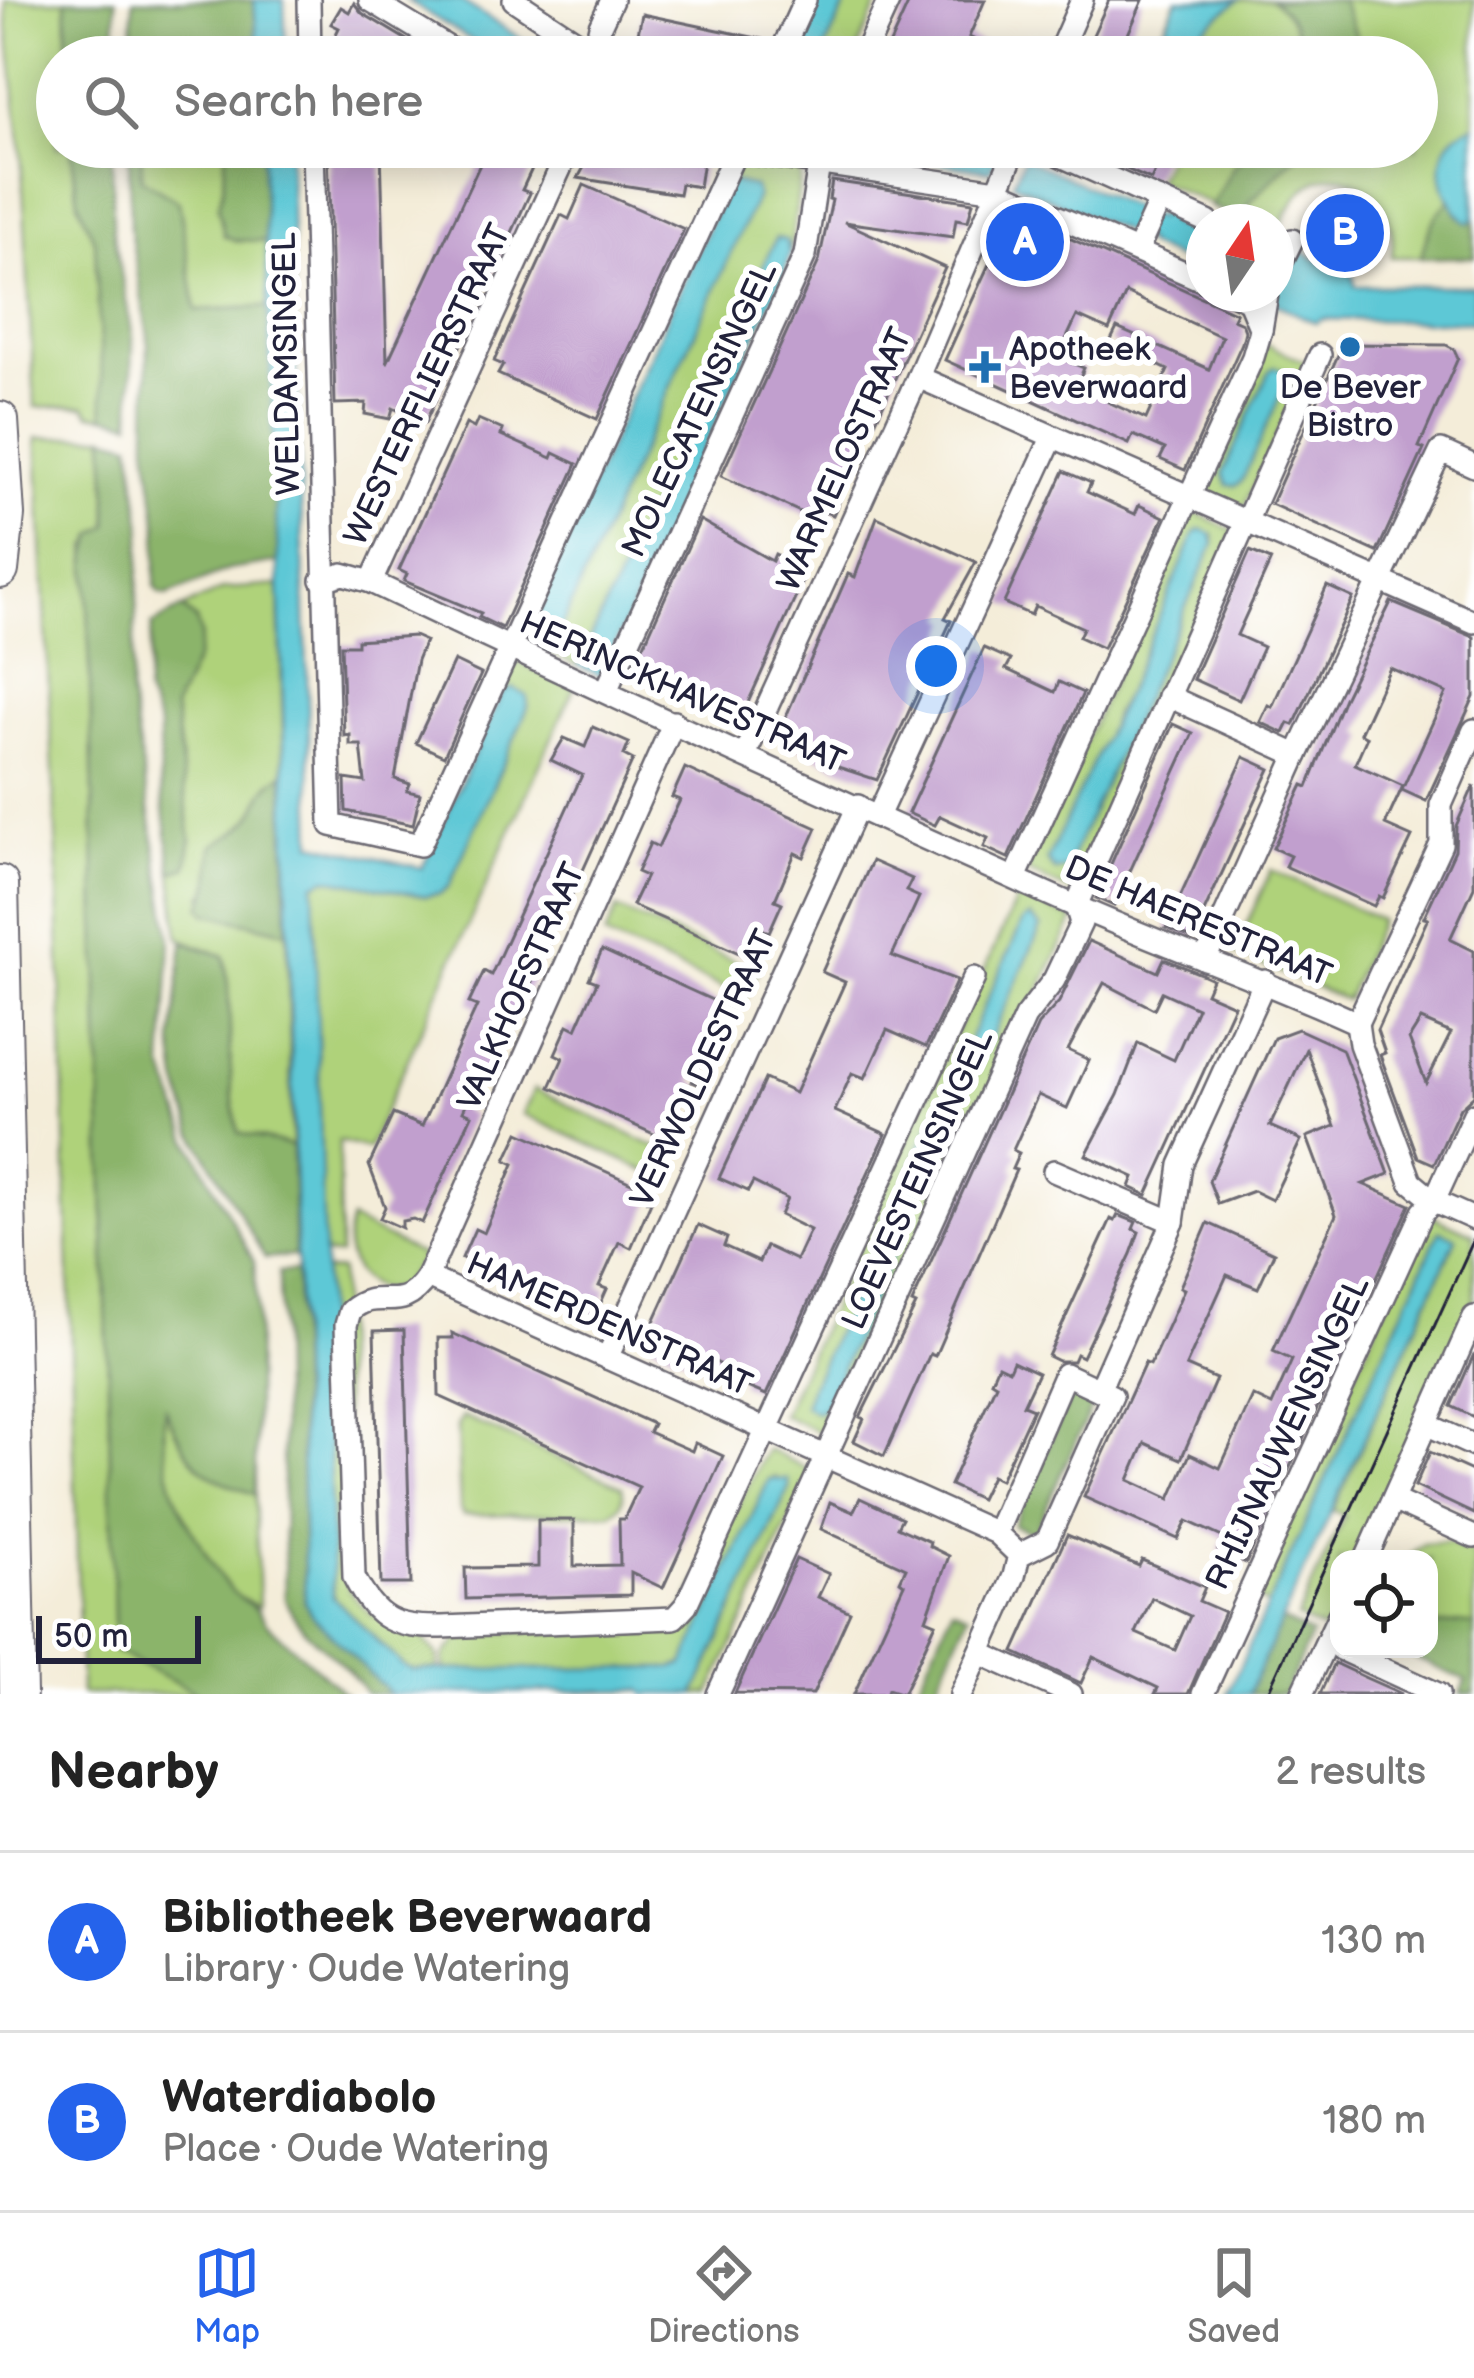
<!DOCTYPE html>
<html lang="en">
<head>
<meta charset="utf-8">
<style>
  :root { --surface:#fff; --page:#f6f6f6; --text:#222; --muted:#767676; --line:#e0e0e0; --accent:#2563eb }
  body { margin:0; font-family:"Balsamiq Sans",sans-serif; background:var(--page); color:var(--text) }
  .controls { position:absolute; right:36px; bottom:36px; display:grid; overflow:hidden; border-radius:24px; box-shadow:0 6px 30px #0003 }
  .controls button { width:108px; height:108px; display:grid; place-items:center; padding:0; border:0; border-bottom:3px solid var(--line); background:var(--surface); color:var(--text); font:60px sans-serif }
  .compass { position:absolute; left:1186px; top:204px; width:108px; height:108px; border-radius:50%; background:var(--surface); box-shadow:0 6px 30px #0003; rotate:13deg }
  .scale { position:absolute; left:36px; bottom:30px; width:165px; box-sizing:border-box; padding-left:12px; border:6px solid #22223b; border-top:0; font-size:33px; line-height:42px; white-space:nowrap; color:#22223b; -webkit-text-stroke:9px #fff; paint-order:stroke }
  .you { position:absolute; left:936px; top:666px; width:42px; height:42px; margin:-30px; border:9px solid #fff; border-radius:50%; background:#1a73e8; box-shadow:0 0 0 18px #1a73e833 }
  .badge { display:grid; place-items:center; width:78px; height:78px; border-radius:50%; background:var(--accent); color:#fff; font-size:39px; font-weight:700 }
  .pin { position:absolute; translate:-50% -50%; border:6px solid #fff; box-shadow:0 3px 12px #0006 }
  .list { margin:0; padding:0; list-style:none }
  h2 { display:flex; justify-content:space-between; align-items:center; height:156px; margin:0; padding:0 48px; font-size:51px }
  h2 small { font-size:39px; font-weight:400; color:var(--muted) }
  .list li { display:grid; grid-template-columns:78px 1fr auto; gap:36px; align-items:center; box-sizing:border-box; height:180px; padding:0 48px; border-top:3px solid var(--line) }
  .list b { display:block; font-size:45px; white-space:nowrap }
  .list p { margin:0; font-size:39px; white-space:nowrap; color:var(--muted) }
  .list em { font-size:39px; font-style:normal; color:var(--muted) }
  .icon { flex:none; width:66px; height:66px; fill:none; stroke:currentColor; stroke-width:2; stroke-linecap:round; stroke-linejoin:round }
  .map { position:relative; flex:none; width:1474px; height:1694px; overflow:hidden }
  .search { position:absolute; background:var(--surface); box-shadow:0 6px 30px #0003; left:36px; right:36px; top:36px; height:132px; display:flex; align-items:center; gap:30px; box-sizing:border-box; padding:0 42px; border-radius:66px; color:var(--muted); font-size:45px }
  .sheet { height:516px; background:var(--surface) }
  nav { display:flex; justify-content:space-around; align-items:center; box-sizing:border-box; height:168px; border-top:3px solid var(--line); background:var(--surface); font-size:33px; color:var(--muted) }
  nav a { display:grid; justify-items:center; gap:6px }
  nav .on { color:var(--accent) }
  .map>svg:first-child { display:block }
</style>
</head>
<body>
<div class="map">
<svg width="1474" height="1694" viewBox="0 0 1474 1694">
  <rect width="100%" height="100%" fill="#fff"/>
  <filter id="ink" filterUnits="userSpaceOnUse"><feTurbulence type="fractalNoise" baseFrequency=".00833" numOctaves="2"/><feDisplacementMap in="SourceGraphic" scale="24" xChannelSelector="R" yChannelSelector="G"/><feConvolveMatrix kernelMatrix="1 2 1 2 8 2 1 2 1" color-interpolation-filters="sRGB"/></filter>
  <filter id="wash" filterUnits="userSpaceOnUse"><feTurbulence type="fractalNoise" baseFrequency=".004" numOctaves="4" result="noise"/><feDisplacementMap in="SourceGraphic" scale="48" xChannelSelector="R" yChannelSelector="G"/><feGaussianBlur stdDeviation="2.7" result="paint"/><feColorMatrix in="noise" values="0 0 0 0 0 0 0 0 0 0 0 0 0 0 0 0 0 1.4 0 .05"/><feComposite in="paint" operator="in"/></filter>
  <g filter="url(#wash)">
    <rect width="100%" height="100%" fill="#f4edd9"/>
    <g fill="#afd27a" stroke="#687a5a" stroke-width="3" fill-rule="evenodd">
      <path d="M5,0H66L68,57H57V147H71L78,201L95,243L104,416L90,414L85,406L35,407L21,152Z"/>
      <path d="M848,0H880L854,57H821Z"/>
      <path d="M1176,0H1474V257H1391C1402,209 1348,149 1303,190C1292,200 1285,219 1278,232L1276,222H1250L1156,180L1171,147H1417V57H1151Z"/>
      <path d="M141,147H226L224,185L218,206L235,240L266,241L268,307L196,310L179,203L142,179Z"/>
      <path d="M741,156L802,166L790,254L786,241L776,238L578,666L549,653L757,196L729,181Z"/>
      <path d="M1266,344L1309,364L1243,509L1200,490Z"/>
      <path d="M105,436L109,526L88,546L87,560L115,1651L199,1694H81L57,857L37,438Z"/>
      <path d="M1190,510L1235,531L1071,892L1026,871ZM1214,539V544L1066,869L1114,714Z"/>
      <path d="M279,585L284,773C253,794 267,800 248,821C239,832 226,838 213,845L210,886L203,896L206,913L287,932L292,1146L239,1133C224,1078 235,1014 224,956L179,938L172,872L187,867L191,842L174,708L197,657L196,620L182,608L224,589Z"/>
      <path d="M516,661L574,688L368,1149L339,1141L340,1255H322L314,884L326,878L426,896L441,893L449,886L528,707L513,688L502,693Z"/>
      <path d="M1271,870L1380,920L1346,1000L1234,953Z"/>
      <path d="M1018,896L1074,919L827,1436L782,1415ZM1031,917L1041,927L824,1408L816,1412L805,1406L810,1389L1023,921Z"/>
      <path d="M617,909L758,971L746,998L605,936Z"/>
      <path d="M534,1089L675,1156L664,1179L523,1114Z"/>
      <path d="M1428,1214L1474,1234V1300L1357,1559H1339V1599L1325,1631L1297,1618L1344,1516L1333,1510L1456,1239L1440,1230L1268,1605L1253,1597Z"/>
      <path d="M351,1220L423,1256L401,1287C362,1302 337,1253 351,1220Z"/>
      <path d="M340,1270L347,1585C360,1612 396,1632 425,1634V1642L438,1655V1670H413L403,1666L333,1597L322,1271Z"/>
      <path d="M164,1405C186,1460 198,1475 255,1494L259,1607L234,1594L219,1575L178,1508L165,1472Z"/>
      <path d="M463,1417L622,1486C625,1499 622,1506 611,1513L463,1515L460,1509L457,1426Z"/>
      <path d="M767,1449L812,1471L710,1694H695L789,1488L775,1477L769,1480L684,1664L673,1668L444,1670V1655L457,1641L458,1633L674,1628Z"/>
      <path d="M1448,1542L1474,1554V1625L1429,1626V1559H1405L1423,1544Z"/>
    </g>
    <g fill="#8bb46a" stroke="#566b52" stroke-width="3">
      <path d="M66,0H116L115,57H68Z"/>
      <path d="M133,0H254L258,57H132Z"/>
      <path d="M1270,0H1341L1356,35L1351,57H1303C1298,33 1292,12 1270,0Z"/>
      <path d="M71,147H112L113,230L133,337L131,422L104,416L95,243L78,201Z"/>
      <path d="M129,147H141L142,179L179,202L196,310L268,307L279,562L228,570L167,595L160,593L155,586L158,528L147,444L148,336L130,229Z"/>
      <path d="M226,147H262L266,241L235,240L224,236L218,206L224,185Z"/>
      <path d="M1252,147H1305L1252,200L1241,219L1211,207L1232,169Z"/>
      <path d="M1451,199L1457,214L1468,222L1474,219V257L1421,258C1426,234 1433,216 1451,199Z"/>
      <path d="M105,436L131,443L142,528L130,694L171,940L163,1065L188,1138L254,1262L257,1311L255,1494C196,1474 190,1463 165,1409C160,1469 174,1501 205,1552C213,1566 221,1581 233,1592C248,1606 255,1603 266,1623L345,1694H199L115,1651L87,560L94,535L109,525Z"/>
      <path d="M182,608L196,620L201,635L197,657L174,708L191,842L187,867L172,872L160,780L159,726L146,694L152,625Z"/>
      <path d="M284,773L287,932L206,913L201,907L210,886L213,845C226,838 239,832 248,821C267,800 253,794 284,773Z"/>
      <path d="M183,942L224,956C235,1014 224,1080 239,1133L292,1146L295,1256L265,1258L193,1132L178,1081L173,1042Z"/>
      <path d="M296,1271L305,1603L312,1614L390,1694H366C346,1658 299,1638 285,1599L279,1272Z"/>
      <path d="M1073,1389L1095,1399L1034,1534L1013,1525Z"/>
      <path d="M953,1607L969,1614L933,1694H914Z"/>
      <path d="M1282,1620L1311,1635L1284,1694H1248Z"/>
      <path d="M1458,1623L1474,1625V1694H1460L1466,1681L1395,1649H1429V1626Z"/>
    </g>
    <g fill="#5dc8d6" stroke="#407588" stroke-width="3">
      <path d="M254,0H284L286,57H258Z"/>
      <path d="M406,0H460L550,57H499Z"/>
      <path d="M816,0H848L821,57H811L794,48Z"/>
      <path d="M1177,0H1239L1199,32L1194,57H1153Z"/>
      <path d="M1474,126V219L1468,223C1436,196 1427,139 1474,126Z"/>
      <path d="M262,147H289L313,843L422,868L502,693L513,688L527,696L528,707L449,886L441,893L426,896L327,878L314,884L333,1597L403,1666L413,1670L673,1668L684,1664L769,1479L788,1480L789,1487L695,1694H646L641,1690L390,1694L311,1614L305,1603L282,663Z"/>
      <path d="M838,147H1001L990,171Z"/>
      <path d="M1024,158L1157,218L1160,211L1172,216L1170,223L1204,239V271L1146,245V241L1013,183Z"/>
      <path d="M729,181L755,187L757,196L549,653L521,640Z"/>
      <path d="M776,238L786,240L790,254L786,268L601,676L578,666Z"/>
      <path d="M1298,250L1353,274L1355,286H1474V322L1322,319L1316,323L1276,304V272Z"/>
      <path d="M1275,367L1287,373V380L1242,481L1236,486L1228,485L1223,473L1269,371Z"/>
      <path d="M1201,529L1212,534L1214,544L1066,869L1055,871L1047,860L1131,682L1195,533Z"/>
      <path d="M1030,917L1041,927L824,1408L816,1412L804,1406L810,1389L1023,921Z"/>
      <path d="M1440,1230L1456,1238L1248,1694H1227Z"/>
    </g>
    <g id="blocks">
      <g fill="#c19fce" fill-rule="evenodd">
        <path d="M910,0H985L969,37L1013,57H884Z"/>
        <path d="M1109,0H1143L1118,57H1083Z"/>
        <path d="M354,3L362,13L435,57H325L339,28L331,24L341,7L349,12Z"/>
        <path d="M642,14L766,40L762,57H706L636,43Z"/>
        <path d="M328,147L381,149L387,363L488,147H542L522,190L530,193L425,423L393,408L390,419L365,414L366,403L335,404Z"/>
        <path d="M595,147H646L694,154L693,158L703,161L699,187L681,184L679,194L578,178Z"/>
        <path d="M1078,147H1141L1162,156L1151,180Z"/>
        <path d="M832,181L973,202L968,221L956,219L953,237L844,222L945,268L833,515L825,512L820,521L721,476L819,261L832,200L829,199Z"/>
        <path d="M584,185L684,229L597,419L498,374L503,365L494,361L561,215L569,219Z"/>
        <path d="M1011,212L1236,313L1233,319L1242,323L1245,331L1242,343L1185,470L1160,459L1165,449L1133,435L1129,444L945,360L1006,227L999,226L1004,213ZM1126,293L1222,337L1209,369L1117,328L1110,342L1168,370L1146,419L1108,402L1111,394L1079,380L1084,368L1058,357L1077,316L1109,330Z"/>
        <path d="M1343,344L1446,345L1454,349L1458,358L1419,447L1424,449L1377,552L1271,504Z"/>
        <path d="M478,419L503,430L501,435L552,458L554,453L577,464L502,628L479,617L481,613L404,581L407,574L399,570L466,424L474,428Z"/>
        <path d="M1064,471L1091,483L1087,492L1135,514L1139,505L1164,517L1103,648L1079,637L1083,628L1035,606L1031,615L1004,603Z"/>
        <path d="M877,517L976,562L945,618L951,621L877,780L841,768L785,742L787,739L778,735L848,574L855,577Z"/>
        <path d="M700,520L772,561L775,554L800,566L796,575L804,579L741,718L633,669Z"/>
        <path d="M1250,551L1271,560L1237,635L1263,647L1239,700L1193,679Z"/>
        <path d="M1327,586L1353,598L1294,725L1289,723L1284,733L1260,722L1268,705L1272,707Z"/>
        <path d="M1391,602L1474,637V697L1426,801L1402,790L1446,693L1390,668L1360,733L1367,737L1355,764L1403,786L1385,825L1412,837L1383,898L1379,896L1374,906L1285,866L1290,856L1273,848L1303,785L1308,787L1344,698Z"/>
        <path d="M414,636L425,641L417,660L395,779L410,784L407,791L420,794L413,825L346,811L345,779L365,782L361,745H350V735L344,736L341,645H357V640Z"/>
        <path d="M984,648L1011,660L1006,669L1055,692L1059,682L1083,693L1008,858L984,847L988,838L940,816L935,825L908,813Z"/>
        <path d="M454,661L481,674L444,756L416,743Z"/>
        <path d="M1173,724L1193,733L1114,906L1096,898Z"/>
        <path d="M593,727L629,743L624,755L633,760L569,901L560,897L543,933L552,937L488,1079L479,1075L463,1111L472,1115L422,1223L413,1219L402,1221V1228L380,1218L385,1207L369,1165L393,1114L422,1126L477,1006L469,1003L484,971L491,975L582,775L551,760L564,738L585,747Z"/>
        <path d="M1244,757L1270,769L1192,938L1166,928Z"/>
        <path d="M685,768L817,828L804,857L795,853L775,900L782,903L769,932L761,929L748,957L632,905L646,876L637,872L650,843L658,847L680,800L672,797Z"/>
        <path d="M1474,785V887L1450,939L1474,951V1095L1460,1108L1434,1164L1418,1157L1380,1055L1385,1053L1377,1030L1428,918L1424,917L1455,850L1456,826ZM1421,1020L1451,1033L1426,1083L1409,1039Z"/>
        <path d="M872,861L912,879L906,891L919,897L892,956L957,980L926,1047L887,1030L865,1078L852,1073L835,1111L886,1134L766,1395L740,1384L744,1376L709,1359L705,1367L645,1341L698,1225L727,1238L724,1246L759,1262L766,1246L796,1260L810,1230L780,1215L787,1199L753,1182L748,1191L719,1178L765,1079L795,1093L845,982L822,972Z"/>
        <path d="M1089,941L1158,972L1164,959L1201,974L1212,979L1206,993L1234,1005L1147,1195L1130,1187L1134,1177L1086,1155L1118,1095L1138,1043L1174,1060L1197,1008L1162,992L1154,1009L1104,983L1068,1050L1089,1060L1067,1108L1038,1095L1013,1150L1019,1153L1012,1169L1016,1170L942,1340L935,1356L930,1354L884,1456L854,1441L864,1419L860,1417L916,1305L912,1303L1038,1025L1059,1002Z"/>
        <path d="M602,950L734,1010L721,1039L713,1035L692,1082L700,1085L686,1114L678,1111L665,1139L550,1087L563,1058L555,1054L568,1025L576,1029L597,982L589,979Z"/>
        <path d="M1298,1029L1342,1049L1389,1174L1363,1184L1410,1205L1246,1563L1218,1550L1224,1538L1187,1521L1178,1539L1084,1497L1145,1363L1150,1365L1171,1319L1184,1289L1180,1287L1208,1223L1274,1253L1258,1288L1227,1275L1186,1366L1216,1379L1181,1459L1145,1443L1129,1480L1170,1499L1190,1454L1220,1468L1253,1396L1272,1405L1292,1360L1273,1351L1336,1215L1307,1137L1335,1126L1306,1049L1270,1126L1301,1140L1272,1200L1253,1191L1218,1204L1209,1181L1274,1038Z"/>
        <path d="M519,1132L651,1192L647,1201L651,1202L631,1248L619,1242L599,1286L607,1289L594,1318L462,1258L475,1229L484,1233L514,1164L506,1160Z"/>
        <path d="M1118,1215L1136,1222L1133,1229L1139,1232L1131,1254L1082,1357L1076,1354L1073,1361H1058L1048,1356L1111,1219L1115,1221Z"/>
        <path d="M404,1330L411,1584H381L374,1331Z"/>
        <path d="M452,1333L653,1424L649,1432L692,1451L695,1443L723,1456L663,1588L631,1573V1595L466,1599L465,1568L538,1567V1520H574V1566L620,1565L619,1519H624L639,1487L439,1396L438,1338H453Z"/>
        <path d="M1474,1354V1417L1451,1406Z"/>
        <path d="M1013,1361L1038,1373L1023,1405L1033,1409L1000,1480L991,1476L980,1499L950,1485L996,1384L991,1381L998,1365L1009,1370Z"/>
        <path d="M1430,1452L1474,1472V1514L1415,1486Z"/>
        <path d="M860,1498L902,1518L897,1527L930,1542L929,1546L949,1556L926,1619L936,1623L903,1694L888,1689L886,1694H854L904,1584L900,1581L906,1568L821,1529L830,1502L853,1512Z"/>
        <path d="M1067,1535L1139,1566L1142,1560L1205,1587L1199,1601L1224,1612L1188,1694H1155L1158,1688L1093,1657L1081,1683L1014,1652ZM1152,1598L1190,1616L1175,1650L1136,1633Z"/>
        <path d="M796,1559L829,1574L818,1597L850,1612L813,1694L735,1693Z"/>
        <path d="M1334,1663L1366,1678L1402,1694H1320Z"/>
      </g>
    </g>
  </g>
  <g filter="url(#ink)">
    <use href="#blocks" fill-opacity="0" stroke="#6c6972" stroke-width="3"/>
    <g fill="none" stroke-linecap="round" stroke-linejoin="round">
      <defs>
        <g id="street">
          <path d="M309,0L310,57"/>
          <path d="M370,0L464,57"/>
          <path d="M514,0L594,53L616,57"/>
          <path d="M593,57L600,26L612,0"/>
          <path d="M779,57L805,0"/>
          <path d="M863,57L889,0"/>
          <path d="M1057,57L1082,0"/>
          <path d="M313,147L331,825L420,845L736,151"/>
          <path d="M708,147L997,190L1204,281"/>
          <path d="M1041,147L1208,222"/>
          <path d="M1137,251L1160,200"/>
          <path d="M1276,273L1292,240"/>
          <path d="M1234,294L1249,301L1261,330L1267,294"/>
          <path d="M918,377L1474,622"/>
          <path d="M322,580L343,574L371,582C603,693 838,800 1073,905C1167,947 1264,980 1357,1023"/>
          <path d="M371,582L570,147"/>
          <path d="M606,691L805,255L819,164L826,147"/>
          <path d="M1168,696L1297,755"/>
          <path d="M674,722L427,1277C399,1319 380,1284 350,1311L346,1325L354,1577C376,1621 396,1628 442,1627L674,1618L686,1605L974,978"/>
          <path d="M745,755L918,377L1016,147"/>
          <path d="M878,816L1052,438"/>
          <path d="M1015,878L1253,357L1261,330"/>
          <path d="M1205,960L1297,755L1441,451L1474,466"/>
          <path d="M1357,1023L1441,844V805L1474,730"/>
          <path d="M1357,1023L1360,1044L1411,1182L1434,1201L1474,1219"/>
          <path d="M1054,1171L1173,1222"/>
          <path d="M427,1277L996,1533L1019,1555L1014,1576L961,1694"/>
          <path d="M607,1358L858,806"/>
          <path d="M1099,1390L1173,1222L1181,1165L1265,981"/>
          <path d="M1428,1425L1474,1446"/>
          <path d="M1393,1500L1474,1537"/>
          <path d="M996,1533L1065,1374L1112,1396L1047,1541L1019,1555"/>
          <path d="M1366,1559L1474,1317"/>
          <path d="M1340,1649L1438,1694"/>
          <path d="M980,1653L1071,1694"/>
          <path d="M718,1694L1025,1017L1054,980L1081,923L1076,906L1320,355"/>
          <path d="M1203,1694L1423,1212L1434,1201L1474,1114"/>
          <path d="M1302,1694L1339,1615"/>
        </g>
        <g id="highway">
          <path d="M0,420L6,515L0,570"/>
          <path d="M0,884L18,1694"/>
        </g>
      </defs>
      <use href="#street" stroke="#6c6972" stroke-width="26"/>
      <use href="#highway" stroke="#6c6972" stroke-width="40"/>
      <use href="#street" stroke="#fff" stroke-width="21"/>
      <use href="#highway" stroke="#fff" stroke-width="36"/>
      <path stroke="#22223b" stroke-width="3" d="M1267,1694L1474,1239"/>
    </g>
  </g>
  <g fill="#1f6fb2" stroke="#fff" stroke-width="4.5">
    <circle cx="1350" cy="347" r="12"/>
    <path d="M979 349h12v12h12v12h-12v12h-12v-12h-12v-12h12z"/>
  </g>
  <g text-anchor="middle" stroke-width="12" stroke-linejoin="round" paint-order="stroke">
    <g font-size="33" fill="#22223b" stroke="#fff" text-anchor="start">
      <text x="1009" y="360">Apotheek<tspan x="1009" dy="38">Beverwaard</tspan></text>
      <text x="1350" y="398" text-anchor="middle">De Bever<tspan x="1350" dy="38">Bistro</tspan></text>
    </g>
    <g font-size="33" fill="#22223b" stroke="#fff">
      <text transform="translate(285 364) rotate(-91)" y="12">WELDAMSINGEL</text>
      <text transform="translate(426 384) rotate(-65)" y="12">WESTERFLIERSTRAAT</text>
      <text transform="translate(698 409) rotate(-65)" y="12">MOLECATENSINGEL</text>
      <text transform="translate(843 459) rotate(-66)" y="12">WARMELOSTRAAT</text>
      <text transform="translate(683 691) rotate(24)" y="12">HERINCKHAVESTRAAT</text>
      <text transform="translate(1199 920) rotate(23)" y="12">DE HAERESTRAAT</text>
      <text transform="translate(520 986) rotate(-66)" y="12">VALKHOFSTRAAT</text>
      <text transform="translate(702 1068) rotate(-65)" y="12">VERWOLDESTRAAT</text>
      <text transform="translate(916 1179) rotate(-66)" y="12">LOEVESTEINSINGEL</text>
      <text transform="translate(610 1323) rotate(24)" y="12">HAMERDENSTRAAT</text>
      <text transform="translate(1286 1432) rotate(-65)" y="12">RHIJNAUWENSINGEL</text>
    </g>
  </g>
</svg>
<div class="controls">
<button><svg class="icon" aria-label="locate" viewBox="0 0 24 24"><circle cx="12" cy="12" r="6"/><path d="M12 2v4M12 18v4M2 12h4M18 12h4"/></svg></button>
</div>
<svg class="compass" viewBox="-18 -18 36 36"><path d="M0-13l5 13h-10z" fill="#e53935"/><path d="M0 13l5-13h-10z" fill="#767676"/></svg>
<div class="scale">50 m</div>
<div class="you"></div>
<div class="pin badge" style="left:1025px;top:242px">A</div>
<div class="pin badge" style="left:1345px;top:233px">B</div>
<div class="search"><svg class="icon" aria-label="search" viewBox="0 0 24 24"><circle cx="10" cy="10" r="6"/><path d="M15 15l6 6"/></svg>Search here</div>
</div>
<section class="sheet">
<h2>Nearby<small>2 results</small></h2>
<ul class="list">
<li><span class="badge">A</span><div><b>Bibliotheek Beverwaard</b><p>Library · Oude Watering</p></div><em>130 m</em></li>
<li><span class="badge">B</span><div><b>Waterdiabolo</b><p>Place · Oude Watering</p></div><em>180 m</em></li>
</ul>
</section>
<nav>
<a class="on"><svg class="icon" aria-label="map" viewBox="0 0 24 24"><path d="M3 6l6-2 6 2 6-2v14l-6 2-6-2-6 2zM9 4v14M15 6v14"/></svg>Map</a>
<a><svg class="icon" aria-label="directions" viewBox="0 0 24 24"><path d="M12 3l9 9-9 9-9-9zM9 14v-3h6M13 9l2 2-2 2"/></svg>Directions</a>
<a><svg class="icon" aria-label="saved" viewBox="0 0 24 24"><path d="M7 4h10v16l-5-4-5 4z"/></svg>Saved</a>
</nav>
</body>
</html>
